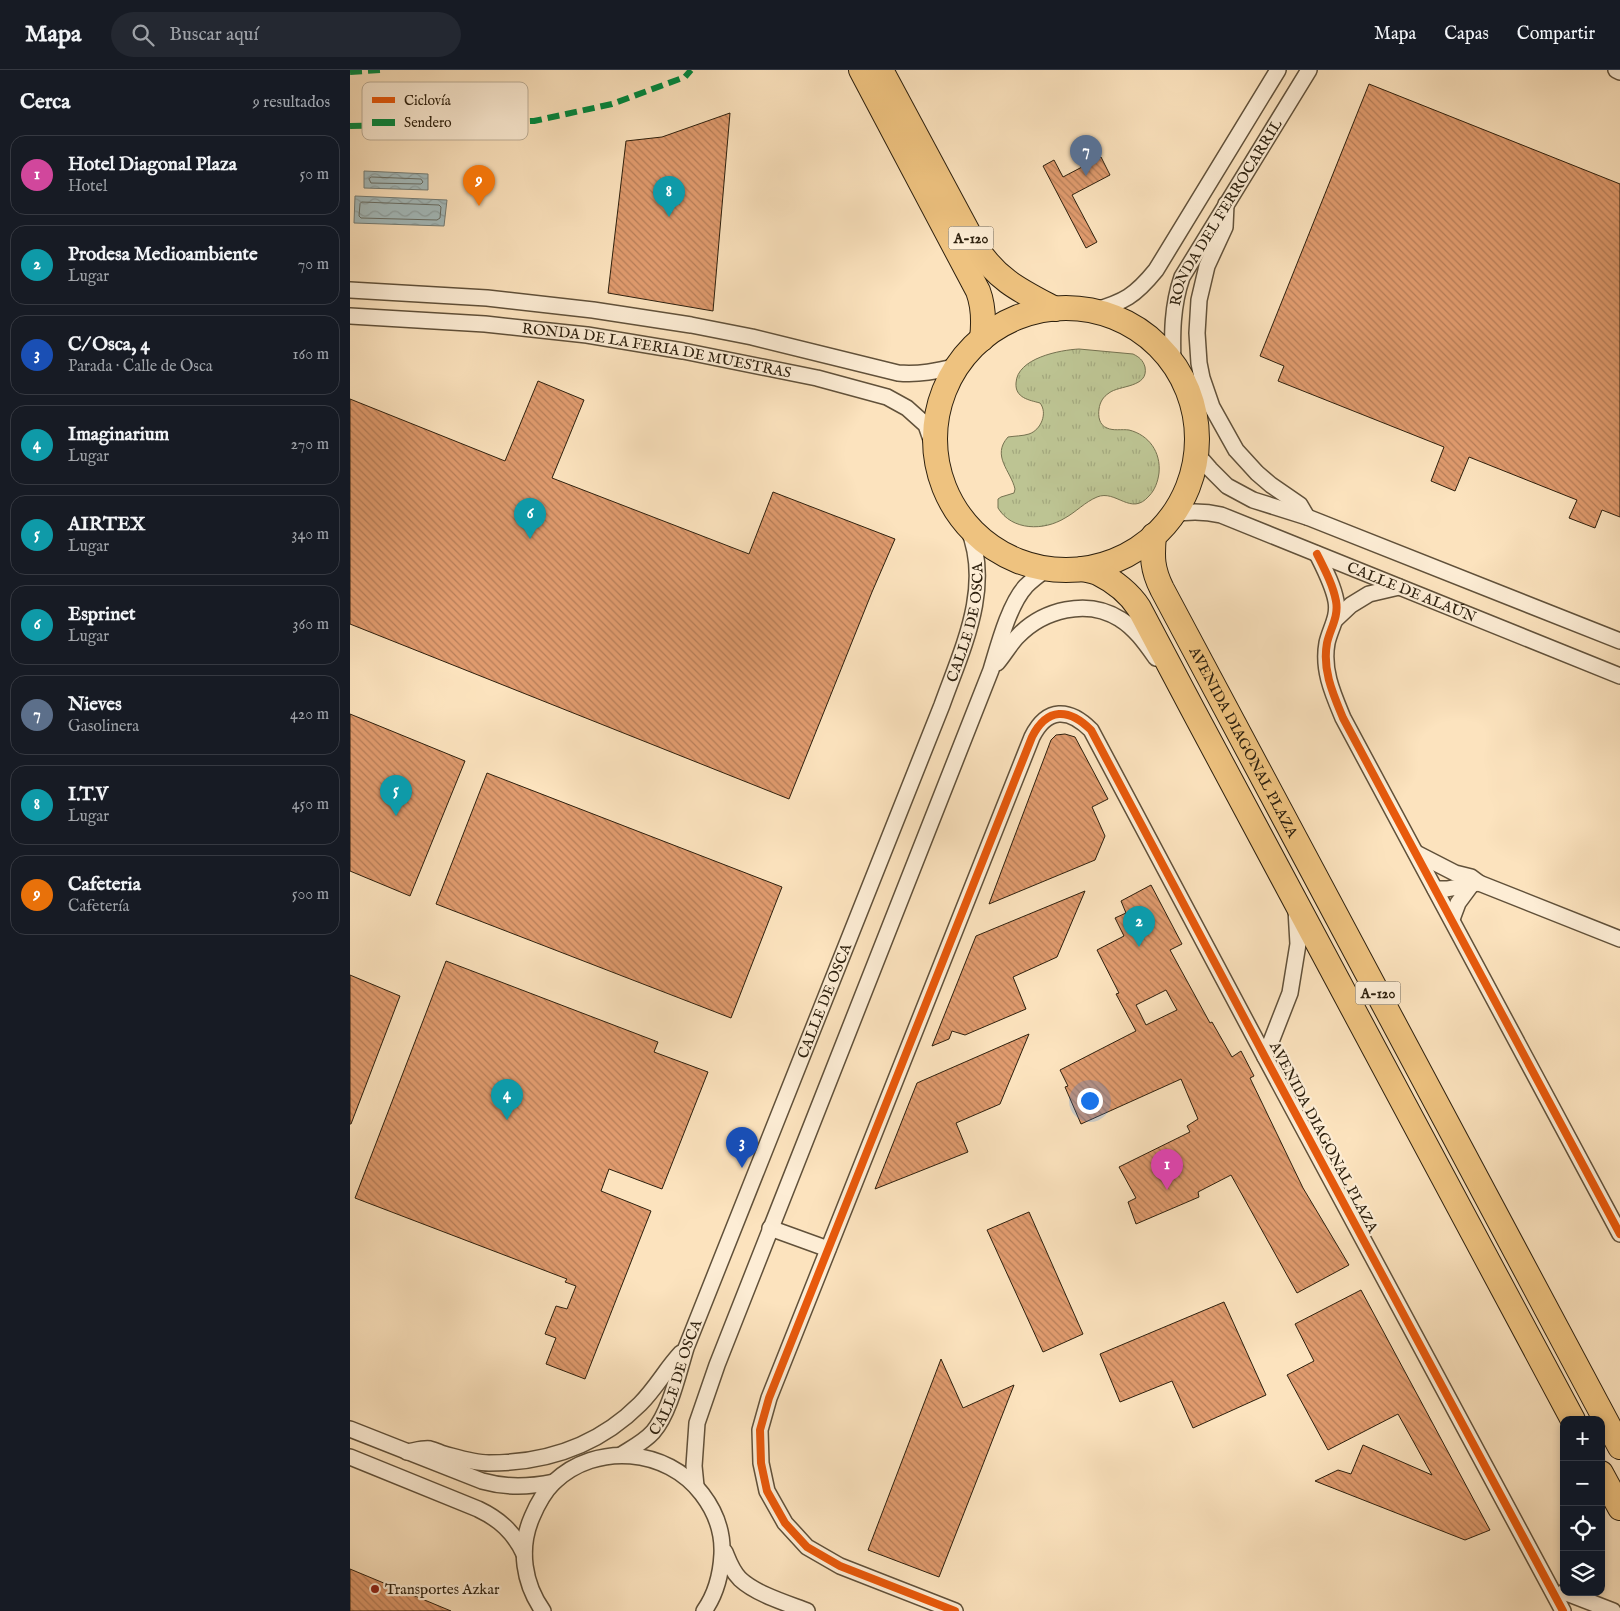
<!DOCTYPE html>
<html lang="es">
<head>
<meta charset="utf-8">
<style>
  :root { --surface:#171b24; --page:#242831; --text:#f1f3f6; --muted:#9ea1a6; --line:#363941; --accent:#0f766e }
  body { margin:0; font-family:"IM FELL English",serif; background:var(--page); color:var(--text) }
  .controls { position:absolute; right:15px; bottom:15px; display:grid; overflow:hidden; border-radius:10px; box-shadow:0 2px 8px #0003 }
  .controls button { width:45px; height:45px; display:grid; place-items:center; padding:0; border:0; border-bottom:1px solid var(--line); background:var(--surface); color:var(--text); font:25px sans-serif }
  .you { position:absolute; left:739px; top:1030px; width:18px; height:18px; margin:-12px; border:4px solid #fff; border-radius:50%; background:#1a73e8; box-shadow:0 0 0 8px #1a73e833 }
  .badge { display:grid; place-items:center; width:32px; height:32px; border-radius:50%; background:var(--accent); color:#fff; font-size:16px; font-weight:700 }
  .pin { position:absolute; translate:-50% -41px; filter:drop-shadow(0 1px 2px #0008) }
  .pin::after { content:''; position:absolute; top:26px; width:18px; height:15px; background:inherit; clip-path:polygon(0 0,100% 0,50% 100%) }
  .list { margin:0; padding:0; list-style:none }
  h2 { display:flex; justify-content:space-between; align-items:center; height:65px; margin:0; padding:0 20px; font-size:21px }
  h2 small { font-size:16px; font-weight:400; color:var(--muted) }
  .list li { display:grid; grid-template-columns:32px 1fr auto; gap:15px; align-items:center; box-sizing:border-box; height:80px; margin:0 10px 10px; padding:0 10px; border:1px solid var(--line); border-radius:15px }
  .list b { display:block; font-size:19px; white-space:nowrap }
  .list p { margin:0; font-size:16px; white-space:nowrap; color:var(--muted) }
  .list em { font-size:16px; font-style:normal; color:var(--muted) }
  .icon { flex:none; width:28px; height:28px; fill:none; stroke:currentColor; stroke-width:2; stroke-linecap:round; stroke-linejoin:round }
  .map { position:relative; flex:none; width:1270px; height:1541px; overflow:hidden }
  header { display:flex; align-items:center; gap:30px; box-sizing:border-box; height:70px; padding:0 25px; background:var(--surface); border-bottom:1px solid var(--line) }
  header strong { font-size:24px }
  nav { display:flex; gap:28px; margin-inline-start:auto; font-size:18px }
  .search { width:350px; height:45px; background:var(--page); display:flex; align-items:center; gap:12px; box-sizing:border-box; padding:0 18px; border-radius:28px; color:var(--muted); font-size:19px }
  main { display:flex }
  aside { flex:1; background:var(--surface) }
  .map>svg:first-child { display:block }
</style>
</head>
<body>
<header>
<strong>Mapa</strong>
<div class="search"><svg class="icon" aria-label="search" viewBox="0 0 24 24"><circle cx="10" cy="10" r="6"/><path d="M15 15l6 6"/></svg>Buscar aquí</div>
<nav><a>Mapa</a><a>Capas</a><a>Compartir</a></nav>
</header>
<main>
<aside>
<h2>Cerca<small>9 resultados</small></h2>
<ul class="list">
<li><span class="badge" style="background:#d1479c">1</span><div><b>Hotel Diagonal Plaza</b><p>Hotel</p></div><em>50 m</em></li>
<li><span class="badge" style="background:#0f9aa8">2</span><div><b>Prodesa Medioambiente</b><p>Lugar</p></div><em>70 m</em></li>
<li><span class="badge" style="background:#1a4fb4">3</span><div><b>C/ Osca, 4</b><p>Parada · Calle de Osca</p></div><em>160 m</em></li>
<li><span class="badge" style="background:#0f9aa8">4</span><div><b>Imaginarium</b><p>Lugar</p></div><em>270 m</em></li>
<li><span class="badge" style="background:#0f9aa8">5</span><div><b>AIRTEX</b><p>Lugar</p></div><em>340 m</em></li>
<li><span class="badge" style="background:#0f9aa8">6</span><div><b>Esprinet</b><p>Lugar</p></div><em>360 m</em></li>
<li><span class="badge" style="background:#5c6f8a">7</span><div><b>Nieves</b><p>Gasolinera</p></div><em>420 m</em></li>
<li><span class="badge" style="background:#0f9aa8">8</span><div><b>I.T.V</b><p>Lugar</p></div><em>450 m</em></li>
<li><span class="badge" style="background:#e8710a">9</span><div><b>Cafeteria</b><p>Cafetería</p></div><em>500 m</em></li>
</ul>
</aside>
<div class="map">
<svg width="1270" height="1541" viewBox="0 0 1270 1541">
  <defs>
    <pattern id="grass-tufts" width="24" height="20" patternUnits="userSpaceOnUse" patternTransform="scale(1.25)"><rect width="24" height="20" fill="#bdc493"/><path d="M3 7l-1-3M5 7V3M7 7l1-3M15 17l-1-3M17 17v-4M19 17l1-3" fill="none" stroke="#a3a87e"/></pattern>
    <pattern id="water-waves" width="16" height="10" patternUnits="userSpaceOnUse" patternTransform="scale(1.25)"><rect width="16" height="10" fill="#a4bbbc"/><path d="M0 5q4-4 8 0t8 0" fill="none" stroke="#8ea0a0"/></pattern>
    <pattern id="building-back-hatch" width="6" height="6" patternUnits="userSpaceOnUse" patternTransform="scale(1.25)"><rect width="6" height="6" fill="#e09b6e"/><path d="M-1 5l2 2M0 0l6 6M5-1l2 2" fill="none" stroke="#b67e59"/></pattern>
  </defs>
  <rect width="100%" height="100%" fill="#fce3be"/>
  <filter id="stains"><feTurbulence type="fractalNoise" baseFrequency=".004" numOctaves="4"/><feColorMatrix values="0 0 0 0 .2 0 0 0 0 .09 0 0 0 0 .02 0 0 0 .5 -.17"/></filter>
  <radialGradient id="worn" r=".72"><stop offset=".6" stop-color="#630" stop-opacity="0"/><stop offset="1" stop-color="#630" stop-opacity=".3"/></radialGradient>
  <path fill="url(#grass-tufts)" stroke="#757250" d="M729,279L783,284C789,287 793,290 795,297C799,318 769,315 759,323C753,327 750,332 749,339C748,346 749,355 757,358C763,361 772,359 779,360C799,365 811,382 809,403C808,411 805,420 799,426C781,447 766,419 747,427C735,432 726,442 715,448C694,461 662,461 648,438V429L651,427L664,423L665,419C661,401 641,386 658,367C664,366 673,366 679,364C691,360 698,343 690,333C679,330 665,328 666,313C667,288 710,280 729,279Z"/>
  <g fill="url(#water-waves)" stroke="#747d76">
    <path d="M14,101L78,104V120L14,118Z"/>
    <path d="M5,126L97,130L94,156L4,153Z"/>
  </g>
  <g fill="none" stroke-linecap="round" stroke-linejoin="round">
    <g stroke="#686e65" stroke-width="1">
      <path d="M22,107L71,109L73,112L71,114L21,113L19,109Z"/>
      <path d="M12,132L89,135L91,137L90,148L87,150L11,148L9,146L10,134Z"/>
    </g>
  </g>
  <g fill="url(#building-back-hatch)" stroke="#2d200e" fill-rule="evenodd">
    <path d="M1019,14L1270,114V447L1252,440L1245,458L1219,448L1227,430L1119,387L1105,421L1081,411L1094,377L928,311L934,296L910,286Z"/>
    <path d="M380,43L363,241L258,223L276,71L312,67Z"/>
    <path d="M751,87L760,105L722,125L747,172L736,178L693,96L704,90L713,107Z"/>
    <path d="M188,311L234,330L202,408L399,484L423,422L545,469L522,522L439,729L0,554V329L155,391Z"/>
    <path d="M0,644L115,691L60,826L0,801Z"/>
    <path d="M715,664L725,667L758,729L742,737L755,766L745,790L639,834L701,670L706,665Z"/>
    <path d="M137,703L432,817L381,948L86,834Z"/>
    <path d="M801,815L832,874L820,880L860,953L862,952L882,987L891,981L904,1006L900,1008L953,1118L999,1195L947,1223L881,1105L848,1122L849,1127L786,1154L778,1132L786,1128L769,1097L840,1062L837,1056L848,1049L831,1009L731,1054L715,1017L718,1016L710,1000L786,961L766,924L769,923L747,880L774,866L765,848L776,843L771,831ZM816,920L827,940L796,955L786,935Z"/>
    <path d="M735,821L707,887L663,907L676,939L615,965L602,961L599,969L582,976L626,866Z"/>
    <path d="M96,891L308,972L304,982L358,1002L312,1119L259,1099L251,1121L301,1141L235,1309L196,1294L206,1268L195,1264L206,1236L217,1239L226,1216L215,1212L217,1209L5,1128Z"/>
    <path d="M0,905L50,926L1,1054H0Z"/>
    <path d="M679,964L650,1034L606,1053L618,1082L525,1119L567,1013Z"/>
    <path d="M679,1142L733,1264L693,1282L637,1160Z"/>
    <path d="M1011,1220L1140,1460L1115,1470L965,1411L988,1400L1001,1404L1013,1375L1082,1405L1048,1344L978,1380L937,1305L964,1291L945,1254Z"/>
    <path d="M874,1232L916,1325L843,1358L822,1311L770,1332L750,1284Z"/>
    <path d="M591,1289L613,1338L664,1315L589,1507L518,1480Z"/>
    <path d="M0,1499L101,1541H0Z"/>
  </g>
  <g fill="none" stroke-linecap="round" stroke-linejoin="round">
    <defs>
      <g id="minor">
        <path d="M1266,0L1270,2"/>
        <path d="M876,134L875,157L857,196L849,230L847,263L849,293L852,308L862,337L886,380L907,403L921,415L950,435L957,447"/>
        <path d="M0,220L137,228L243,240L341,255L402,267L548,303C569,305 587,301 608,296"/>
        <path d="M743,241C774,232 785,226 806,200L928,0"/>
        <path id="s1" d="M0,246L135,254L237,265L333,281L467,308L537,327L557,338L576,355L584,378"/>
        <path id="s2" d="M823,295C822,264 822,236 832,207L959,0"/>
        <path d="M846,383L860,399L877,416L903,430L957,447L1270,571"/>
        <path id="s3" d="M823,444C840,441 854,441 871,445L1270,606"/>
        <path d="M967,484C975,500 983,515 986,531C989,547 980,559 977,573C972,600 983,624 993,648L1270,1164"/>
        <path d="M985,550L1001,535L1019,524L1049,517"/>
        <path d="M647,593C654,585 660,574 668,566C693,540 737,528 770,549C785,558 796,574 806,588"/>
        <path d="M1066,783L1105,803L1121,807L1129,813L1270,869"/>
        <path d="M1085,819H1097L1129,813"/>
        <path d="M1102,849L1108,833L1122,814"/>
        <path d="M915,987L940,923L948,874L946,839"/>
        <path d="M420,1158L478,1179"/>
        <path d="M0,1359L132,1411C157,1418 179,1417 204,1412"/>
        <path d="M57,1382C64,1381 73,1378 80,1379C85,1380 90,1383 94,1384C109,1388 124,1393 139,1393C197,1393 249,1375 290,1334C306,1318 316,1299 331,1283"/>
        <path id="s4" d="M271,1385C282,1378 294,1372 303,1362C320,1342 328,1304 336,1278L592,635C612,579 643,517 618,458"/>
        <path d="M0,1387L128,1439C149,1449 164,1462 174,1484"/>
        <path d="M346,1416L344,1396L347,1353L367,1295L641,600C648,577 659,534 676,516C682,510 690,504 697,499"/>
        <path d="M375,1482C379,1492 382,1501 390,1509C406,1524 436,1533 457,1541"/>
        <path d="M1214,1522L1263,1541"/>
        <path d="M193,1541C174,1514 168,1479 182,1447C187,1435 194,1422 204,1412C246,1372 317,1378 352,1424C365,1441 373,1462 372,1484C371,1504 366,1524 354,1541"/>
        <path d="M605,1541L490,1496L457,1477L435,1453L417,1421L411,1393L410,1360L419,1328L682,667C697,637 719,638 741,660L915,987L1213,1541"/>
      </g>
      <g id="primary">
        <path d="M511,0L628,221C634,237 634,252 632,269"/>
        <path d="M531,0L626,177C647,210 671,221 705,239"/>
        <circle cx="716" cy="369" r="131"/>
        <path id="s5" d="M804,465C802,487 802,499 812,519L1270,1377"/>
        <path d="M732,499C737,500 743,501 748,503C764,511 780,524 789,538L843,640L1223,1350"/>
        <path d="M1251,1403L1270,1438"/>
      </g>
    </defs>
    <use href="#minor" stroke="#61513a" stroke-width="18"/>
    <use href="#primary" stroke="#2d200e" stroke-width="26"/>
    <use href="#minor" stroke="#fdedd5" stroke-width="15"/>
    <use href="#primary" stroke="#eec27f" stroke-width="24"/>
    <g stroke="#00873e" stroke-width="6" stroke-dasharray="12 6" stroke-linecap="butt">
      <path d="M0,2L32,0"/>
      <path d="M0,56L184,51L262,34L335,7L341,0"/>
    </g>
    <defs>
      <g id="cycleway">
        <path d="M967,484C975,500 983,515 986,531C989,547 980,559 977,573C972,600 983,624 993,648L1270,1164"/>
        <path d="M605,1541L490,1496L457,1477L435,1453L417,1421L411,1393L410,1360L419,1328L682,667C697,637 719,638 741,660L915,987L1213,1541"/>
      </g>
    </defs>
    <use href="#cycleway" stroke="#fdedd5" stroke-width="11"/>
    <use href="#cycleway" stroke="#e8590c" stroke-width="8"/>
  </g>
  <circle fill="#8f2418" stroke="#fdedd5" stroke-width="2" cx="25" cy="1519" r="5"/>
  <g text-anchor="middle" stroke-width="4.5" stroke-linejoin="round" paint-order="stroke">
    <g fill="#fdedd5" stroke="#6b5e4a" stroke-width="1">
      <rect x="598.5" y="156.5" width="45" height="23" rx="4"/>
      <rect x="1005.5" y="911.5" width="45" height="23" rx="4"/>
    </g>
    <g font-size="14" font-weight="bold" fill="#2d200e">
      <text x="621" y="173">A-120</text>
      <text x="1028" y="928">A-120</text>
    </g>
    <g font-size="15" fill="#2d200e" stroke="#fdedd5">
      <text dy="5" stroke="none"><textPath href="#s2" startOffset="166">RONDA DEL FERROCARRIL</textPath></text>
      <text dy="5" stroke="none"><textPath href="#s1" startOffset="309">RONDA DE LA FERIA DE MUESTRAS</textPath></text>
      <text dy="5" stroke="none"><textPath href="#s3" startOffset="254">CALLE DE ALAÚN</textPath></text>
      <text dy="5" stroke="none"><textPath href="#s4" startOffset="909">CALLE DE OSCA</textPath></text>
      <text dy="5" stroke="none"><textPath href="#s5" startOffset="229">AVENIDA DIAGONAL PLAZA</textPath></text>
      <text dy="5" stroke="none"><textPath href="#s4" startOffset="504">CALLE DE OSCA</textPath></text>
      <text transform="translate(974 1067) rotate(62)" y="5">AVENIDA DIAGONAL PLAZA</text>
      <text dy="5" stroke="none"><textPath href="#s4" startOffset="99">CALLE DE OSCA</textPath></text>
    </g>
    <g font-size="15" fill="#2d200e" stroke="#fdedd5" text-anchor="start">
      <text x="35" y="1524">Transportes Azkar</text>
    </g>
  </g>
  <rect x="12" y="12" width="166" height="58" rx="8" fill="#fdedd5" stroke="#bfb099" stroke-width="1"/>
  <rect x="22" y="27" width="23" height="6" fill="#e8590c"/>
  <rect x="22" y="49" width="23" height="7" fill="#00873e"/>
  <g font-size="14" fill="#2d200e">
    <text x="54" y="35">Ciclovía</text>
    <text x="54" y="57">Sendero</text>
  </g>
  <rect width="100%" height="100%" filter="url(#stains)"/>
  <rect width="100%" height="100%" fill="url(#worn)"/>
</svg>
<div class="controls">
<button>+</button>
<button>−</button>
<button><svg class="icon" aria-label="locate" viewBox="0 0 24 24"><circle cx="12" cy="12" r="6"/><path d="M12 2v4M12 18v4M2 12h4M18 12h4"/></svg></button>
<button><svg class="icon" aria-label="layers" viewBox="0 0 24 24"><path d="M12 4l9 5-9 5-9-5zM3 14l9 5 9-5"/></svg></button>
</div>
<div class="you"></div>
<div class="pin badge" style="left:817px;top:1120px;background:#d1479c">1</div>
<div class="pin badge" style="left:789px;top:877px;background:#0f9aa8">2</div>
<div class="pin badge" style="left:392px;top:1098px;background:#1a4fb4">3</div>
<div class="pin badge" style="left:157px;top:1050px;background:#0f9aa8">4</div>
<div class="pin badge" style="left:46px;top:746px;background:#0f9aa8">5</div>
<div class="pin badge" style="left:180px;top:469px;background:#0f9aa8">6</div>
<div class="pin badge" style="left:736px;top:106px;background:#5c6f8a">7</div>
<div class="pin badge" style="left:319px;top:147px;background:#0f9aa8">8</div>
<div class="pin badge" style="left:129px;top:136px;background:#e8710a">9</div>
</div>
</main>
</body>
</html>
